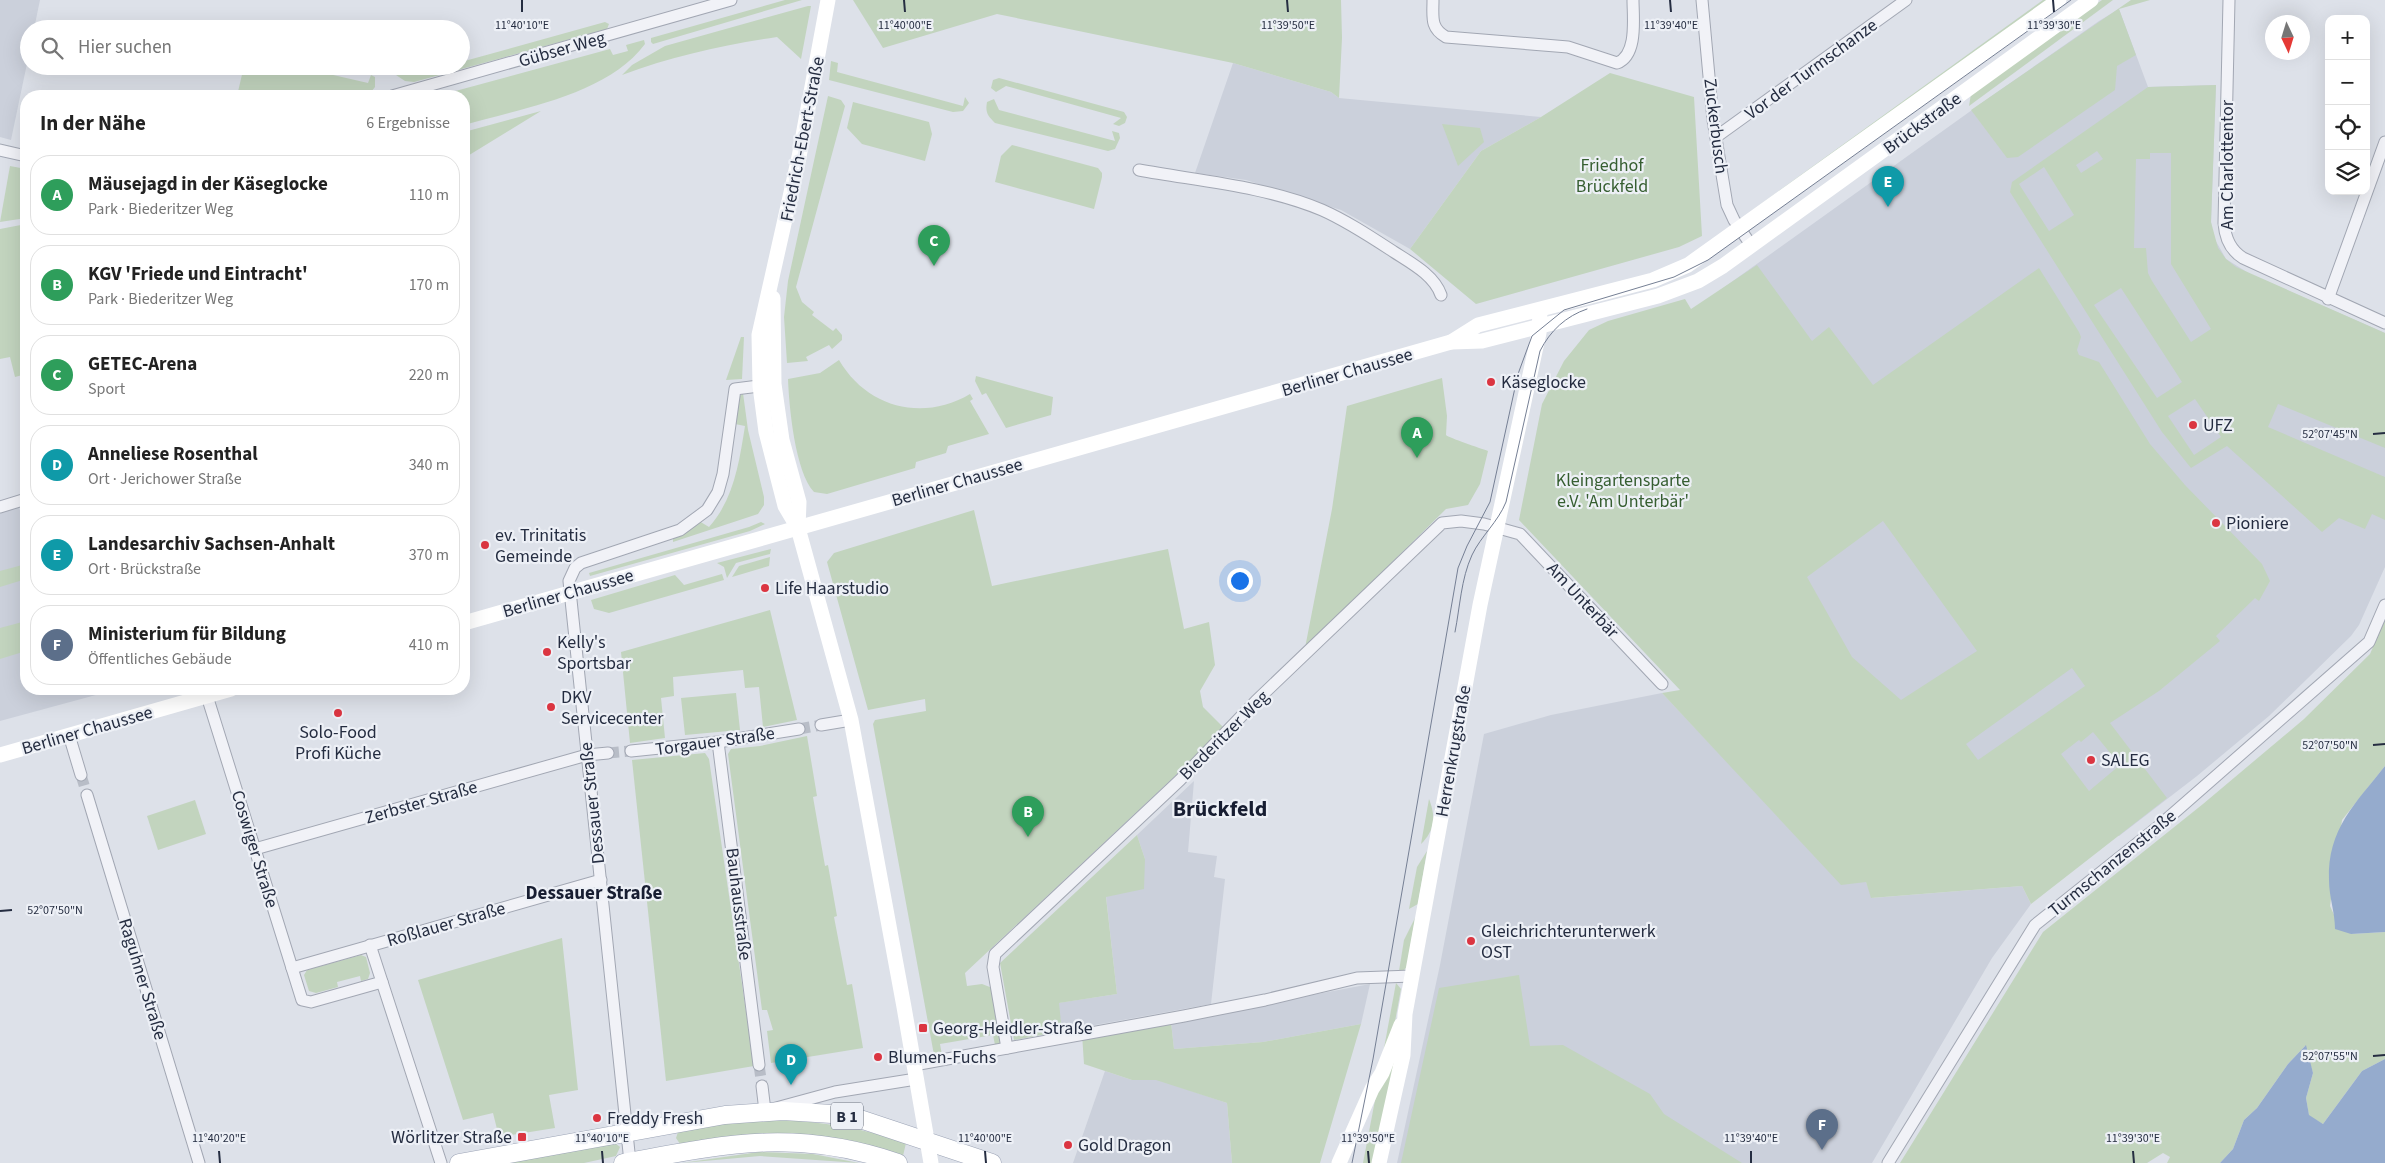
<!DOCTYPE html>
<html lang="de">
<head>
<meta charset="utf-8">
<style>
  :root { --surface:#fff; --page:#f2f2f2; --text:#222; --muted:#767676; --line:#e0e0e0; --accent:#111827 }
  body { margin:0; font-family:"Source Sans 3",sans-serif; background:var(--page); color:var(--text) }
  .controls { position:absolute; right:15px; top:15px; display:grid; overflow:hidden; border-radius:10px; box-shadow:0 5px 20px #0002 }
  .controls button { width:45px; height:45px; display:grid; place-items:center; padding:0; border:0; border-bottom:1px solid var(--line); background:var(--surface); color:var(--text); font:25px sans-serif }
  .compass { position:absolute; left:2265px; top:15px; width:45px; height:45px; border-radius:50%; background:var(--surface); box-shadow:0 5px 20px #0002; rotate:176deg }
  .you { position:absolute; left:1239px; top:580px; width:18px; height:18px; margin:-12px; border:4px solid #fff; border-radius:50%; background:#1a73e8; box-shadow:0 0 0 8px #1a73e833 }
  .badge { display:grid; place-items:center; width:32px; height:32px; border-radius:50%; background:var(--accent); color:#fff; font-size:16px; font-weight:700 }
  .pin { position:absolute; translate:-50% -41px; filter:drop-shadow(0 1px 2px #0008) }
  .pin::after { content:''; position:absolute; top:26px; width:18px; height:15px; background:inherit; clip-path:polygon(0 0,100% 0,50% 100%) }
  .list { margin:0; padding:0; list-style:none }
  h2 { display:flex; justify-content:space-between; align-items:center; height:65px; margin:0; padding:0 20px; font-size:21px }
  h2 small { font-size:16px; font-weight:400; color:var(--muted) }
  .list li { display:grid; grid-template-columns:32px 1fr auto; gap:15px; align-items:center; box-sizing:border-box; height:80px; margin:0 10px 10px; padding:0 10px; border:1px solid var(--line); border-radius:20px }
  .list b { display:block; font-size:19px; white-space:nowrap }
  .list p { margin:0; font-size:16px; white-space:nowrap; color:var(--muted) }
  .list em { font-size:16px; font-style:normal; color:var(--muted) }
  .icon { flex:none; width:28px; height:28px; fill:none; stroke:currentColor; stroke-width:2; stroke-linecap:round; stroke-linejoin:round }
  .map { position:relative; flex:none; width:2385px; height:1163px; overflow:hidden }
  .search { position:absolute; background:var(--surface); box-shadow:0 5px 20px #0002; left:20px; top:20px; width:450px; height:55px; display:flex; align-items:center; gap:12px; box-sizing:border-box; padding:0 18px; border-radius:28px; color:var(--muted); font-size:19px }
  .panel { position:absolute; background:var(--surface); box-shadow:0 5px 20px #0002; left:20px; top:90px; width:450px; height:605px; border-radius:20px }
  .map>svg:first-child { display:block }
</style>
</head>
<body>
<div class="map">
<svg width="2385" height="1163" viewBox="0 0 2385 1163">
  <rect width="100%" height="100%" fill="#dde1e9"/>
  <g fill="#cbd0db">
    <path d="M0,0H40L34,29H29V54L11,140L0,137Z"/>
    <path d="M2119,9L2148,87L2216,85L2211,222L2213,236L2226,259L2250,274L2385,333V567L2359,625L2351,636L2269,716L2197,776L2119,836L1964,770L1834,644L1787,547L1719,291L1993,95L2099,21Z"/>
    <path d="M1233,63L1331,92L1339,98L1541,117L1481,151L1410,249L1341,210L1246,180L1195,173Z"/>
    <path d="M19,507L26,534V689H118L0,721V512Z"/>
    <path d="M1662,693L1764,801L1861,882H1866L1872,898L2022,886L2031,904L1992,958L1872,1163H1397L1440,965L1484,734L1551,715Z"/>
    <path d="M1194,781L1188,852L1217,856L1214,877L1225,879L1211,1004L1062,1031L1058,1003L1117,994L1106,896L1145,859L1137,835Z"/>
    <path d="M1370,984L1361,1024L1263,1042L1174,1049L1171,1022Z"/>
    <path d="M1105,1071L1132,1080L1156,1079L1227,1103L1232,1163H1073Z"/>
  </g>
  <g fill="#c2d4be" fill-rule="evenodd">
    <path d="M785,0H802L653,44L651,42V38Z"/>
    <path d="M853,0H1341L1342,38L1339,98L1331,92L1233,63L997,14L883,48Z"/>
    <path d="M2043,0H2051L1747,214Z"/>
    <path d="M2102,0H2113L1969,106L1971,94L1976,89Z"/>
    <path d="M2131,0H2150L2119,9L2136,55L2117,66L2115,90L2018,157L2007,158L1971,110Z"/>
    <path d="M808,6H811L801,59L777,37C723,45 673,56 622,75L632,65L665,46Z"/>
    <path d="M605,22L609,24L607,29L414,82L405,81L396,75L395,66H461V62Z"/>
    <path d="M644,40L645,44C607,95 522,108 464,125V96H437L610,49L613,55L628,51L626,45Z"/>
    <path d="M831,61L838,63L837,72L963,106L965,97L969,103L963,111L953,112L829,80Z"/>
    <path d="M244,66H294L368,83L371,75L375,77V87L371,92L360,96H237Z"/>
    <path d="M1610,73L1694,97L1702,236L1679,247L1476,304L1410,249L1481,151L1541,117Z"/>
    <path d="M999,78L1124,112L1127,117L1125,123L1119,126L1113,124L1121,118L1006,86L996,92L991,88L993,80Z"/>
    <path d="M2216,85L2211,222L2218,248L2226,259L2236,267L2385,333V448L2278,404L2268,427L2385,477V520L2372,514L2365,529L2339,518L2322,532L2227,446L2191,468L2162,432L2010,192L2012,182L2148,87ZM2097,151L2103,159L2081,173L2076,165ZM2150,153H2171V264L2211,329L2191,342L2152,281L2148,273L2146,248H2134L2136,159H2150ZM2044,167L2074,215L2049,231L2019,184ZM2121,288L2182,382L2157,398L2094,305ZM2195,399L2221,437L2194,455L2168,416Z"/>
    <path d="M828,96L841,100L845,106L796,287L802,302L814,312L812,315L833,331L836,328L842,335V340L832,349L829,345L806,357L808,361L787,363L784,317L788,281Z"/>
    <path d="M994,99L999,110L1115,141L1112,131L1119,133L1120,138L1115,149L1108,151L995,123C988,116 985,113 987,102Z"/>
    <path d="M853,102L929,122L932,134L925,161L862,144L847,128Z"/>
    <path d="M541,111L466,157L464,160V132Z"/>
    <path d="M1442,124L1480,128L1484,142L1458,166Z"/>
    <path d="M1012,145L1098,168L1102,173V177L1094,209L995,182L1001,156Z"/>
    <path d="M10,166L26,169V218L0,222Z"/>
    <path d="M26,224V374L15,377L10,357L0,359V229Z"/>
    <path d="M1757,265L1812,341L1829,327L1873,385L2039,268L2079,332L2081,337L2077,350L2079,355L2099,362L2150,444L2185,485L2262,564L2270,581L2259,601L2255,598L2216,636L2220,641L2159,691L2110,723L2167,798L2031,904L2022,886L1871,898L1866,882L1841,885L1662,693L1680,690L1519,520L1542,404L1564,361L1589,330L1608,321L1685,299L1691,309ZM1883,521L1977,651L1901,700L1852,657L1807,577ZM2072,668L2085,686L1978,760L1966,744ZM2093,732L2120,765L2089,791L2061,754L2079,740L2081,742Z"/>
    <path d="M741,337H744L742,379L726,380Z"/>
    <path d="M839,360C867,408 923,422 970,394L973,399L970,401L989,434L948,446L946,453L916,462L915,468L827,494L814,492C795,472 789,406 788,379L820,373Z"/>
    <path d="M976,376L1053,397L1051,415L1006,428L986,393L982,395L975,381Z"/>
    <path d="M1442,378L1447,416L1446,435C1449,438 1480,448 1488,451L1480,484L1468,505L1446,509L1305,648L1332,509L1347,406Z"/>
    <path d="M743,393L748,430L764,497V505L758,514L673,542V537L699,521L709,527C734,499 739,463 745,426L735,424L738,398Z"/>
    <path d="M974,510L992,586L1168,549L1184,629L1209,622L1215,665L1200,691L1203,707L1225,729L965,973L967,986L982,984L995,989L1001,1045H995L993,1035L940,1044L942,1055H934L873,724L875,720L926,711L925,699L868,710L827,562L834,553Z"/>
    <path d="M761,522L765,524L750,531L590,576L589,573L749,527Z"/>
    <path d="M771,549L770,554L736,563L727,578L724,567L717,563Z"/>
    <path d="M770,557L769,566L732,577L739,566Z"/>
    <path d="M26,564V579L0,587V571Z"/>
    <path d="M722,574L724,580L609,613L594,609L591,600L675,575L684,585Z"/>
    <path d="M770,610L797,720L763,727L759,687L745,688L743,670L673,677L674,696L661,698L665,738L630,743L621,652Z"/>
    <path d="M2385,619V766L2342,820L2330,906L2335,917L2351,934L2385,932V1059L2362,1071L2323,1124L2309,1116L2306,1098L2313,1073L2305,1046L2288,1064L2257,1108L2244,1120L2233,1149L2220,1163H2167L2170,1157L2163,1153L2147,1163H1900L2043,932L2203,804L2304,719L2370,654Z"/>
    <path d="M26,621V651L0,659V628Z"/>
    <path d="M736,693L740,730L685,735L681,698Z"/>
    <path d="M807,736L817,796L813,797L825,866L828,865L837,916L834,917L847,985L852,984L863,1048L771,1063L767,1031L773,1030L767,1010H762L728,754L731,749L760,746Z"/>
    <path d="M705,753L709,759L754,1066L666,1081L632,760Z"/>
    <path d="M1429,799C1436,817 1435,830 1421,844Z"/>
    <path d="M195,800L206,834L158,850L147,816Z"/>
    <path d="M1137,835L1145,859L1144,889L1106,897L1117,994L1059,1003L1062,1031L1014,1040L1000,963Z"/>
    <path d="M1427,851L1418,904L1409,909L1417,867Z"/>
    <path d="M1415,918L1407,967L1403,971H1399L1404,940Z"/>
    <path d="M562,938L578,1090L549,1095L555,1128L499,1137L493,1113L463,1120L418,980Z"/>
    <path d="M361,955L366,957L370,973L368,979L361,981L360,976L337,982L338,987L316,993L309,991L304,975L307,970Z"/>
    <path d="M1519,975L1530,1046L1563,1045L1650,1094L1664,1114L1742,1163H1401L1439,988Z"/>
    <path d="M1396,983L1401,989L1394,1027L1382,1059Z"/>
    <path d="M1171,1022L1174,1049L1263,1042L1361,1024L1320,1163H1232L1227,1103L1156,1080H1132L1084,1064L1082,1034Z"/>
    <path d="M1399,1050L1373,1163H1363L1376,1095Z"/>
    <path d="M777,1119C822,1122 863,1128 906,1143L903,1156L781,1134L739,1136L680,1144L676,1138L678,1132L711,1125Z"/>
    <path d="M615,1143L620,1147L616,1156L584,1163H499Z"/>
    <path d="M759,1152L813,1154L859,1163L760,1156L682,1163Z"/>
  </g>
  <g fill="#95abcd">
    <path d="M2385,766V932L2351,934L2335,929C2335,912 2329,897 2329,880C2327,829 2356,803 2385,766Z"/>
    <path d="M2306,1045L2313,1073L2306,1098L2309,1115L2323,1124L2362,1071L2385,1059V1163H2220L2233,1149L2244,1120L2257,1108L2288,1064Z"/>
  </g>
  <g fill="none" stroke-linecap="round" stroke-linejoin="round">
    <g stroke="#b8bdc7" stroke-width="11" stroke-dasharray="11 5.5" stroke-linecap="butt">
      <path d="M799,729L821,725"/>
      <path d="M608,753L631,751"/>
      <path d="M81,775L87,795"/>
      <path d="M759,1065L762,1086"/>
    </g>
    <defs>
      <g id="street">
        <path d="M1433,0C1433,17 1430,28 1446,37L1568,47L1617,63C1638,55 1633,18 1633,0"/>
        <path d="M1702,0L1713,120L1727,205L1734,220L1751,245"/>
        <path d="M2229,0L2224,223C2225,237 2230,250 2243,258L2385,323"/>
        <path d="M392,96L731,0"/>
        <path d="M1716,137L1906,0"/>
        <path d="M0,150L26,156"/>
        <path d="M1139,170C1199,181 1265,186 1322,210C1347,221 1371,237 1394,252C1411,263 1434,275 1441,295"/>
        <path d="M2328,299L2385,142"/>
        <path d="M0,507L26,499"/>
        <path d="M207,696L302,1000L311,1002L382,982"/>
        <path d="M821,725L851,720"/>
        <path d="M69,735L81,775"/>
        <path d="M718,742L759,1065"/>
        <path d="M631,751L718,742L799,729"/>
        <path d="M87,795L199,1163"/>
        <path d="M255,849L587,755L608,753"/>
        <path d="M370,945L441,1163"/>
        <path d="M292,968L601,880"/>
        <path d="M1007,1048L993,967L995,954L1180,780L1256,701L1442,523L1461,521L1484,524L1520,534L1662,684"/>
        <path d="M914,1065L1184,1016L1265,1000L1357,978L1412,976"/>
        <path d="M762,1086L765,1111L835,1092L916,1079"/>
        <path d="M630,1162L569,581L575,568L581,563L680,530L707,510L718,492L723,474L735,389L767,385"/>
        <path d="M1888,1163L2035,925L2159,826L2369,642L2385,605"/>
      </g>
      <g id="primary">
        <path d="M459,1163L725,1115L783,1111L832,1114L860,1119L992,1163"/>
        <path d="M623,1163C725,1144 796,1128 898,1163"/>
      </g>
    </defs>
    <use href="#street" stroke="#a2a7b3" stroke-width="13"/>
    <use href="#primary" stroke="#9ca4b6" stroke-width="19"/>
    <use href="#street" stroke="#f1f2f7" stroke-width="11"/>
    <g stroke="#fff" stroke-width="15">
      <path d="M828,0L799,157L759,335L760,386L766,432L785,506L798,528L851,720L904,1007L931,1163"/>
      <path d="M773,298L774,384L782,440L799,502L798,528"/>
      <path d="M1451,342L1478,325L1653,280L1688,265L2059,0"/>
      <path d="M464,623L1451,342L1482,341L1658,296L1698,281L1723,266L2091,0"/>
      <path d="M0,755L231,689"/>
      <path d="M1339,1163L1372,1089L1382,1073L1401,1025"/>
      <path d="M1379,1163L1403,1055L1405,1014L1480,605L1539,333L1540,311"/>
    </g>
    <use href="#primary" stroke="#fff" stroke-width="18"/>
    <g stroke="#757f94" stroke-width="1">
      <path d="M1455,632C1460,607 1461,579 1472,555C1481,536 1498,522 1506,502L1540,351C1550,331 1566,316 1587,309"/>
      <path d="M1352,1163L1373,1059L1458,568L1467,546L1490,502L1518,374L1532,336L1564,310L1674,277L1708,260L2071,0"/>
    </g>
  </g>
  <path fill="none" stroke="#252d41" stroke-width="2" d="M522,0V12M904,0L905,12M1287,0L1288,12M1670,0L1671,12M2053,0L2054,12M2373,434L2385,433M2373,745L2385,744M0,911L12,910M2373,1056L2385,1055M219,1151L220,1163M602,1151L603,1163M985,1151L986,1163M1368,1151L1369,1163M1751,1151V1163M2133,1151L2134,1163"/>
  <g fill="#db3541" stroke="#edf0f6" stroke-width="2">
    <circle cx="1491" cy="382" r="5"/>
    <circle cx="2193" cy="425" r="5"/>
    <circle cx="2216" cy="523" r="5"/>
    <circle cx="485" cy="545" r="5"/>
    <circle cx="765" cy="588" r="5"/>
    <circle cx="547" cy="652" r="5"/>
    <circle cx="551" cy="707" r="5"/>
    <circle cx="338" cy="713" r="5"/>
    <circle cx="2091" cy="760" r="5"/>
    <circle cx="1471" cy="941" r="5"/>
    <rect x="918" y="1023" width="10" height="10" rx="2.5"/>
    <circle cx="878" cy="1057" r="5"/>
    <circle cx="597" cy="1118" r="5"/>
    <rect x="517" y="1132" width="10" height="10" rx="2.5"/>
    <circle cx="1068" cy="1145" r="5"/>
  </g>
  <g text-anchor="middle" stroke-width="4.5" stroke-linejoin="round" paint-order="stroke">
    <rect fill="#edf0f6" stroke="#616877" stroke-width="1" x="831" y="1102.5" width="32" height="27" rx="4"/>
    <g font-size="16" font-weight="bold" fill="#252d41">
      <text x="847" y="1122">B 1</text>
    </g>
    <g font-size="18" fill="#252d41" stroke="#edf0f6">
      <text transform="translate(562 49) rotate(-16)" y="6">Gübser Weg</text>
      <text transform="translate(1811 69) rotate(-36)" y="6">Vor der Turmschanze</text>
      <text transform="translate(1922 123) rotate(-36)" y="6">Brückstraße</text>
      <text transform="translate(1716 126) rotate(83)" y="6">Zuckerbusch</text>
      <text transform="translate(802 139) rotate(-79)" y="6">Friedrich-Ebert-Straße</text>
      <text transform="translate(2227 165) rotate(-90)" y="6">Am Charlottentor</text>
      <text transform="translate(1347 372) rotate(-16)" y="6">Berliner Chaussee</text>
      <text transform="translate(957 482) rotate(-16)" y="6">Berliner Chaussee</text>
      <text transform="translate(568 593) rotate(-16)" y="6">Berliner Chaussee</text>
      <text transform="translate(1583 600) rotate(47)" y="6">Am Unterbär</text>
      <text transform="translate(87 730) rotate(-16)" y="6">Berliner Chaussee</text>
      <text transform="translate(1224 735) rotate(-45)" y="6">Biederitzer Weg</text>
      <text transform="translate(715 741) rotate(-8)" y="6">Torgauer Straße</text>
      <text transform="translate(1453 751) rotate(-80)" y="6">Herrenkrugstraße</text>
      <text transform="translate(421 802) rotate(-16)" y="6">Zerbster Straße</text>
      <text transform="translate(592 803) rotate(-96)" y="6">Dessauer Straße</text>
      <text transform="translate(255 849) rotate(73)" y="6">Coswiger Straße</text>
      <text transform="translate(2112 863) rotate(-39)" y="6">Turmschanzenstraße</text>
      <text transform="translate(739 904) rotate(83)" y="6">Bauhausstraße</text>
      <text transform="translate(446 924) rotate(-16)" y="6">Roßlauer Straße</text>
      <text transform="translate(143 979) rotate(73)" y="6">Raguhner Straße</text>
    </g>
    <g font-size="18" fill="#365e31" stroke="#edf0f6">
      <text x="1612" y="171">Friedhof<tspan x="1612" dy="21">Brückfeld</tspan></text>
      <text x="1623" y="486">Kleingartensparte<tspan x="1623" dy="21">e.V. 'Am Unterbär'</tspan></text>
    </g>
    <g font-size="18" fill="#252d41" stroke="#edf0f6" text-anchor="start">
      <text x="1501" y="388">Käseglocke</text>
      <text x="2203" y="431">UFZ</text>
      <text x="2226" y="529">Pioniere</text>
      <text x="495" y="541">ev. Trinitatis<tspan x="495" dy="21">Gemeinde</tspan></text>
      <text x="775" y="594">Life Haarstudio</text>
      <text x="557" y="648">Kelly's<tspan x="557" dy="21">Sportsbar</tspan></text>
      <text x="561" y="703">DKV<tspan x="561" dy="21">Servicecenter</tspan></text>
      <text x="338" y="738" text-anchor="middle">Solo-Food<tspan x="338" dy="21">Profi Küche</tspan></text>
      <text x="2101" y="766">SALEG</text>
      <text x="1481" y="937">Gleichrichterunterwerk<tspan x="1481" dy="21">OST</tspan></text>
      <text x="933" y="1034">Georg-Heidler-Straße</text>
      <text x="888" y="1063">Blumen-Fuchs</text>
      <text x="607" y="1124">Freddy Fresh</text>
      <text x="512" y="1143" text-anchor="end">Wörlitzer Straße</text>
      <text x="1078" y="1151">Gold Dragon</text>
    </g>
    <g font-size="19" font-weight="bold" fill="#181e32" stroke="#edf0f6">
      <text x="594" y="899">Dessauer Straße</text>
    </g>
    <g font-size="22" font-weight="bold" fill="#181e32" stroke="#edf0f6">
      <text x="1220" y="816">Brückfeld</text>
    </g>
  </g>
  <g font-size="12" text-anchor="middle" fill="#252d41" stroke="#edf0f6" stroke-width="4.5" stroke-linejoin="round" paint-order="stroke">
    <text x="522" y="29">11°40'10"E</text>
    <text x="905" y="29">11°40'00"E</text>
    <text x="1288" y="29">11°39'50"E</text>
    <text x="1671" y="29">11°39'40"E</text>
    <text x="2054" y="29">11°39'30"E</text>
    <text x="2330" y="438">52°07'45"N</text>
    <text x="2330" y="749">52°07'50"N</text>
    <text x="55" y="914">52°07'50"N</text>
    <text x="2330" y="1060">52°07'55"N</text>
    <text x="219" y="1142">11°40'20"E</text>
    <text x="602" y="1142">11°40'10"E</text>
    <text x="985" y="1142">11°40'00"E</text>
    <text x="1368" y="1142">11°39'50"E</text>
    <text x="1751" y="1142">11°39'40"E</text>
    <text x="2133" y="1142">11°39'30"E</text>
  </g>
</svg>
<div class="controls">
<button>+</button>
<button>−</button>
<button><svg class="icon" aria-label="locate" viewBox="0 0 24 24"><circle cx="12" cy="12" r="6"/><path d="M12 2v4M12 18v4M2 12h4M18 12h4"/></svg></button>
<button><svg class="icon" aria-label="layers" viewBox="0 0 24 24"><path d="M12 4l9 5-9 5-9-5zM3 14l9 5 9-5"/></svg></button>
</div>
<svg class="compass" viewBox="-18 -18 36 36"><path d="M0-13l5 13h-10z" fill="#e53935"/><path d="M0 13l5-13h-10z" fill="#767676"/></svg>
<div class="you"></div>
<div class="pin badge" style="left:1417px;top:458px;background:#2e9e5b">A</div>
<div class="pin badge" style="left:1028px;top:837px;background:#2e9e5b">B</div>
<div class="pin badge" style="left:934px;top:266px;background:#2e9e5b">C</div>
<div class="pin badge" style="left:791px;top:1085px;background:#0f9aa8">D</div>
<div class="pin badge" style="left:1888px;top:207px;background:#0f9aa8">E</div>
<div class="pin badge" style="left:1822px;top:1150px;background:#5c6f8a">F</div>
<div class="search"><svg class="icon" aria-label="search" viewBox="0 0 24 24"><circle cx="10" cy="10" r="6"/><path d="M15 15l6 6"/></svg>Hier suchen</div>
<section class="panel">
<h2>In der Nähe<small>6 Ergebnisse</small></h2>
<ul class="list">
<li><span class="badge" style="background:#2e9e5b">A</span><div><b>Mäusejagd in der Käseglocke</b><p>Park · Biederitzer Weg</p></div><em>110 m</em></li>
<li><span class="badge" style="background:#2e9e5b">B</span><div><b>KGV 'Friede und Eintracht'</b><p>Park · Biederitzer Weg</p></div><em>170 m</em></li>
<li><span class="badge" style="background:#2e9e5b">C</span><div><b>GETEC-Arena</b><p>Sport</p></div><em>220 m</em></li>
<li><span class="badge" style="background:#0f9aa8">D</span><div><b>Anneliese Rosenthal</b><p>Ort · Jerichower Straße</p></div><em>340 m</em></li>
<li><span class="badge" style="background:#0f9aa8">E</span><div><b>Landesarchiv Sachsen-Anhalt</b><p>Ort · Brückstraße</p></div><em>370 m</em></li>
<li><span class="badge" style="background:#5c6f8a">F</span><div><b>Ministerium für Bildung</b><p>Öffentliches Gebäude</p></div><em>410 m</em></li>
</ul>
</section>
</div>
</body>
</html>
